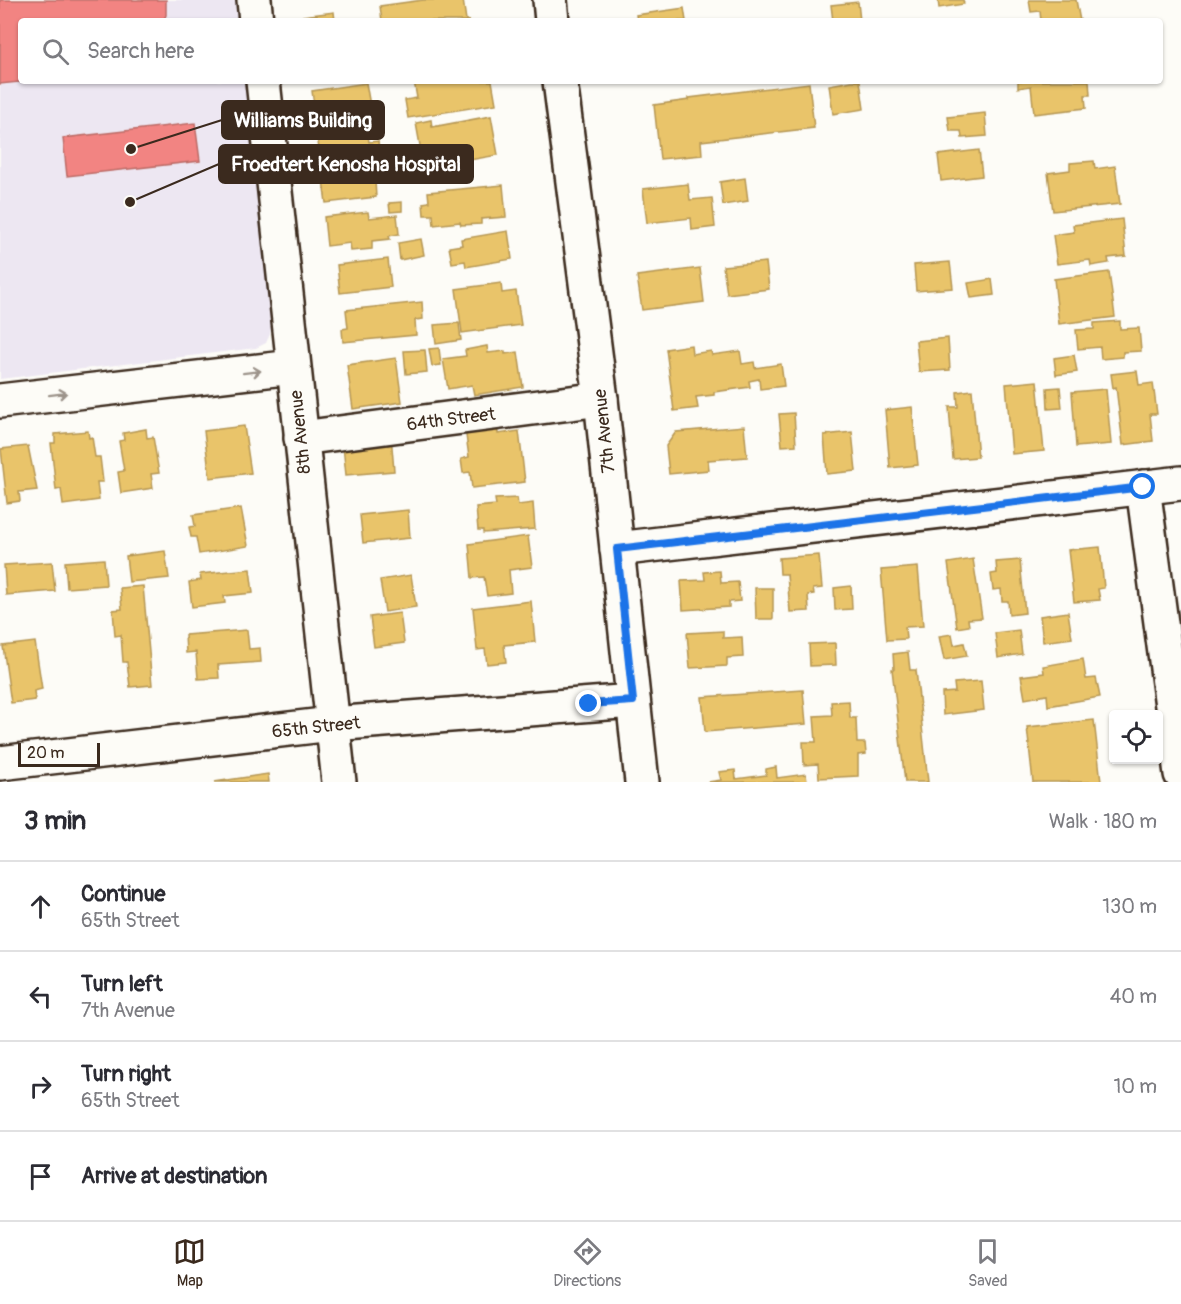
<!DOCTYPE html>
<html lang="en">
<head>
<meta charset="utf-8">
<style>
  :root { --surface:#fff; --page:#f2f2f3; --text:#2b2b33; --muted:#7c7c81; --line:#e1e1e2; --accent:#3b2a1e }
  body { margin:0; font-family:Pangolin,sans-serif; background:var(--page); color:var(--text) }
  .controls { position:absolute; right:18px; bottom:18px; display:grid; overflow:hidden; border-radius:6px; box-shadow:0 2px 4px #0004 }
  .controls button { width:54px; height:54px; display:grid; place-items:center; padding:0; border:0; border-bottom:2px solid var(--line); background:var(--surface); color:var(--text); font:30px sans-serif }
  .scale { position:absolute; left:18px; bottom:15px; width:82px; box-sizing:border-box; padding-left:6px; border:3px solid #3b2a1e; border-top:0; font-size:16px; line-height:21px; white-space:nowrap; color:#3b2a1e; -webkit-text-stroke:4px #fdfcf7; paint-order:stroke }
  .stop { position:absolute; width:18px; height:18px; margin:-14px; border:4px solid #1a73e8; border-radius:50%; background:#fff }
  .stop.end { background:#1a73e8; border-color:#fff; box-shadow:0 2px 6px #0008 }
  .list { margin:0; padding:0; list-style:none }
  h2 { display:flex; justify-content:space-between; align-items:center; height:78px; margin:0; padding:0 24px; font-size:26px }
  h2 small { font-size:20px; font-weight:400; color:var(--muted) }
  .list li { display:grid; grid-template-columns:39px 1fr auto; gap:18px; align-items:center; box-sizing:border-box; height:90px; padding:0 24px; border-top:2px solid var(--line) }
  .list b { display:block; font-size:22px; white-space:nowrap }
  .list p { margin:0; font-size:20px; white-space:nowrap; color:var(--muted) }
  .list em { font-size:20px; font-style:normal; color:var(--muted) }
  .icon { flex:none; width:33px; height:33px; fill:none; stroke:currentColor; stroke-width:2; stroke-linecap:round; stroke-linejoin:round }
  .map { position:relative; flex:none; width:1181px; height:782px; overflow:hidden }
  .search { position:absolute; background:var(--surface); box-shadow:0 2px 4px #0004; left:18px; right:18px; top:18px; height:66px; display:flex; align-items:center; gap:15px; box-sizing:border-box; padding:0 21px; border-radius:6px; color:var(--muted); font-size:22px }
  .sheet { height:438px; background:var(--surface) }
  nav { display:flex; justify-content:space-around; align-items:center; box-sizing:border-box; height:84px; border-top:2px solid var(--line); background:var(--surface); font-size:16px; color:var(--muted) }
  nav a { display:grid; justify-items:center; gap:3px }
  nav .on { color:var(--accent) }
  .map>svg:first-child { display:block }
</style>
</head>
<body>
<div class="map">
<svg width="1181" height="782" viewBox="0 0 1181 782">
  <rect width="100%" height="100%" fill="#fdfcf7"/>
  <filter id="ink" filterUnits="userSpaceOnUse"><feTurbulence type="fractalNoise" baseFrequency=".0167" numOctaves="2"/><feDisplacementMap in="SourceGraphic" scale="12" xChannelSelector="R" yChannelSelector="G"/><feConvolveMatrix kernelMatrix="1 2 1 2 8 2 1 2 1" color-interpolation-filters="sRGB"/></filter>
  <g filter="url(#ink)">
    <path fill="#ede7f2" d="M0,0H238L240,21H21V81H246L272,322L270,334L266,343L256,348L0,379Z"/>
    <g fill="#e9c46a" stroke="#b59653" stroke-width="1.5">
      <path d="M423,0H463L466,20L469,21H382L380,6Z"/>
      <path d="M938,0H963L964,4L939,8Z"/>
      <path d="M1029,0H1076L1080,21H1041L1040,11L1031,12Z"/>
      <path d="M858,2L860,21H833L831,5Z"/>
      <path d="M684,8L686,21H637L636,15Z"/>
      <path d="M334,12L335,21H304L303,16Z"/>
      <path d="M414,81H492L496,104L408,118L405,100L417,98Z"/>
      <path d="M852,81H860L864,109L833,114L829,85Z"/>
      <path d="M1018,81H1089L1090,95H1085L1086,108L1034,114L1031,86L1018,88Z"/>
      <path d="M366,83L371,111L316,119L312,91Z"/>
      <path d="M809,83L814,128L701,141L702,155L660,159L654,105L689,100V98Z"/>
      <path d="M985,113L987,136L962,138L961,131H950L948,117Z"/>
      <path d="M491,116L498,155L453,163L450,153L434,156L433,149L421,151L416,123L431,120L432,127Z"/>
      <path d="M367,127L369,142L378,141L382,180L375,181L376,197L326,203L323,180L314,181L312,159L320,158L317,133Z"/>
      <path d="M979,150L982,176L941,181L938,155Z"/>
      <path d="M1094,161L1095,169L1115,166L1120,204L1053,211L1048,173L1070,170V163Z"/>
      <path d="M745,178L748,201L723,205L720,182Z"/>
      <path d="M688,184L690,200L712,198L715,227L692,230L691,218L647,223L643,189Z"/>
      <path d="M503,185L506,217L481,219V224L461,225L460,222L434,225L433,215H424L423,203L429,202L428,192Z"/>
      <path d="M402,202V211L390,212L389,203Z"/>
      <path d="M368,212L369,218L397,215L399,234L389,236L390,239L372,241V249L351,251L350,243L327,246L324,217Z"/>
      <path d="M1122,219L1126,256L1108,258L1109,263L1091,266L1090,260L1057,264L1053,235L1074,232L1073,225Z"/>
      <path d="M508,231L512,259L466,267L465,261L452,263L449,247L462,245L461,239Z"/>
      <path d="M421,239L424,255L400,260L398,243Z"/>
      <path d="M388,259L391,287L340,293L337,265Z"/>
      <path d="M766,262L769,289L727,294L723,266Z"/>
      <path d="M950,262L953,288L916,291L914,265Z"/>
      <path d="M700,268L704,302L642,310L637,276Z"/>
      <path d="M1109,272L1115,317L1059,324L1054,279Z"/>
      <path d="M992,279L994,295L971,298L968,283Z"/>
      <path d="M501,283L502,293L516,291L521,325L462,333L456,289Z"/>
      <path d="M422,302L423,319L415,320L416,335L343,342L342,329L348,328L346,310Z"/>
      <path d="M1120,321V329L1139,328L1141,351L1123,352V357L1101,359L1100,347L1078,349L1076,330L1094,329V323Z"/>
      <path d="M459,323L461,340L436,344L434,325Z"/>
      <path d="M948,338L950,370L919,372L916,341Z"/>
      <path d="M691,345L692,354L711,351L712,355L740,351L742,364L754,362L755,368L781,364L784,386L760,389L759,379L749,381L750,387L714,392V395L696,397L698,408L674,411L666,349Z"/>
      <path d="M487,346L488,353L505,351V354L518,352L523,387L474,395L472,385L448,389L443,359L466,356L465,350Z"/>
      <path d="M439,348L441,365L432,366L429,349Z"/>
      <path d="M425,350L427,372L406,374L404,351Z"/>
      <path d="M1074,355L1077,372L1056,375L1054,358Z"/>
      <path d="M396,358L402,402L353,409L347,365Z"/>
      <path d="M1137,371L1139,385L1153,383L1157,414H1150L1153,441L1123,445L1116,387L1113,388L1111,374Z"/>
      <path d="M1037,381L1044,451L1012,454L1006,384Z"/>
      <path d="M1060,387L1062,408L1048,409L1047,388Z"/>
      <path d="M1106,389L1111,444L1076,447L1072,392Z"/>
      <path d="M972,390L978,457L953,459L949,407H958L957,392Z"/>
      <path d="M912,407L918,465L890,468L885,410Z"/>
      <path d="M794,413L796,445L782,446L779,414Z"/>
      <path d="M497,424L498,434L519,431L525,482L472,488L470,472L463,473L461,459L469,457L465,428Z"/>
      <path d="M244,426L251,473L210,478L204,431Z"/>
      <path d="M744,426L747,457L708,460L709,470L669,474L666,446L676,432Z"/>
      <path d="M146,429L147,438L153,437L159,473L151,474L153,488L121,493L118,472L124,471L119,441L124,440L123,433Z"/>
      <path d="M88,431L89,438L92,437L95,457H100L103,482H97L99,500L63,505L61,489L56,490L51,443H55V434Z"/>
      <path d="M852,432L856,471L827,474L824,435Z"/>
      <path d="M391,435L394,471L346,475L343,446Z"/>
      <path d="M28,446L37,490L19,492L20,501L7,503L1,449Z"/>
      <path d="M517,498L518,505L533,503L535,529L483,533V530H478L476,507L496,505L495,499Z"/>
      <path d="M241,508L248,546L199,554L196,537H191L189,527L195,526L193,515Z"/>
      <path d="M408,510L410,538L363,543L360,515Z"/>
      <path d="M528,536L532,567L509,570L511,593L487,596L484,577L472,578L469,544Z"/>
      <path d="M1100,547L1104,588L1098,589L1100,600L1074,602L1068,550Z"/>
      <path d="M165,551L169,578L129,582L126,556Z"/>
      <path d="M819,555L822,588L813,589L814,594L808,595L809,611L790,612L787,574H780L779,558Z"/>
      <path d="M104,559L106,585L67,588L65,562Z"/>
      <path d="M973,559L982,618L968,619L969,626L957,628L948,563Z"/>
      <path d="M1020,560L1025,613L1009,615L1008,601H1002L1001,589L993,590L991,574L997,573L996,562Z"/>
      <path d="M52,562L55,591L6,595L4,565Z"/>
      <path d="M918,567L923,626L905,627L906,639L887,640L881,570Z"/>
      <path d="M250,569L253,593L224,596L225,603L192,607L189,582L201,580L200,574Z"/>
      <path d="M720,571L721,583L738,582L740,601L729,602V607L683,610L681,581L705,580L704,572Z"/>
      <path d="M411,575L416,607L385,612L380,580Z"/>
      <path d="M143,586L152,685L130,687L127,662H123L121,635L115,636L113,610L122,609L120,588Z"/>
      <path d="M851,586L852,609L835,610L834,588Z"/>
      <path d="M755,588H773V619H756Z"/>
      <path d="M531,601L535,642L504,645L506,662L487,664L485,649L477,650L473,608Z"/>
      <path d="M1068,612L1072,638L1043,642L1040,616Z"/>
      <path d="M400,613L404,643L374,647L370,617Z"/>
      <path d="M247,630L249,649L260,648L261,662L218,665L219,678L198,679L196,652L186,653L185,635Z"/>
      <path d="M1019,630L1022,654L998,658L995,633Z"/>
      <path d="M723,631V638L742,637L743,657L727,658V666L690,668L687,633Z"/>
      <path d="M952,634L954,645L964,643L967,656L944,660L939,636Z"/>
      <path d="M35,642L42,689L34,691L35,700L11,703L3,646Z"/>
      <path d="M835,643L836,665L810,666L809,644Z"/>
      <path d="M908,652L910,670H916L928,782H905L892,669H894L893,654Z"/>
      <path d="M1083,659L1086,679L1096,678L1100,697L1048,706L1047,695L1025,699L1021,676L1044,673L1043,666Z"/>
      <path d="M981,681L984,710L943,715L942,693L955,692L954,683Z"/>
      <path d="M803,690L806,724L705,732L702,697Z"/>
      <path d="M849,701L850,718H856L857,743H865L866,754L858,755V776L819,778L818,764L804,765L803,742H816L814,716L832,715L831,702Z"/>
      <path d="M1094,720L1101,782H1033L1027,727Z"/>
      <path d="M776,767L777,778L806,774L807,782H708L721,780L719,772L735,770L736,779L766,775V769Z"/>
      <path d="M268,774L269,782H214Z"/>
    </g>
    <g fill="#f28482" stroke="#bb6964" stroke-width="1.5">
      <path d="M0,0H166V15L163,21H21V81H29L0,84Z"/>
      <path d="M195,123L200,161L67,176L63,138Z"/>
    </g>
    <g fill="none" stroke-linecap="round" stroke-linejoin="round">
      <defs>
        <g id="minor">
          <path d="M254,0L256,21"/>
          <path d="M550,0L552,21"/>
          <path d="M263,81L339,782"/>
          <path d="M560,81L601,399L642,782"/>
          <path d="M0,401L293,367"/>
          <path d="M301,438L601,399"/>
          <path d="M1143,487L1181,774"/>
          <path d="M617,549L1181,483"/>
          <path d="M0,763L332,724L633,701"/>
        </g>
      </defs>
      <use href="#minor" stroke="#3b2a1e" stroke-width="38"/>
      <use href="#minor" stroke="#fdfcf7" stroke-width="33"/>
    </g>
    <defs><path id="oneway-shaft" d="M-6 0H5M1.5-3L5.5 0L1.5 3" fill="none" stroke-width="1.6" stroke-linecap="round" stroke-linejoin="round" transform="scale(1.5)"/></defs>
    <g stroke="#9c938a">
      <use href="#oneway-shaft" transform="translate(252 372) rotate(-7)"/>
      <use href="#oneway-shaft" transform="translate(58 394) rotate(-7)"/>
    </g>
  </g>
  <g fill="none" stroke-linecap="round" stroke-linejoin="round" filter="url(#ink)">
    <path stroke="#1a73e8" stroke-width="8" d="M589,704L633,701L617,549L1143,487"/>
  </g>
  <g text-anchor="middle" stroke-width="6" stroke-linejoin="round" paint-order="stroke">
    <g font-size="18" fill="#3b2a1e" stroke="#fdfcf7">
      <text transform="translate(451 419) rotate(-7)" y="6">64th Street</text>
      <text transform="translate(604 431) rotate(-96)" y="6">7th Avenue</text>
      <text transform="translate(300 432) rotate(-96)" y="6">8th Avenue</text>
      <text transform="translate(316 727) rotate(-6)" y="6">65th Street</text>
    </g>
  </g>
  <path fill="none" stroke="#3b2a1e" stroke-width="2" d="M131 149L222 120M130 202L219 164"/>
  <g fill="#3b2a1e" stroke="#fdfcf7" stroke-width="2">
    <circle cx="131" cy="149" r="6"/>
    <circle cx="130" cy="202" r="6"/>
  </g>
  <g fill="#3b2a1e" stroke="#3b2a1e" stroke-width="2">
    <rect x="222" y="101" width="162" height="38" rx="6"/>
    <rect x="219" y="145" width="254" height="38" rx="6"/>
  </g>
  <g font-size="20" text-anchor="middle" font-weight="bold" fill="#fff">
    <text x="303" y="127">Williams Building</text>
    <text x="346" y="171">Froedtert Kenosha Hospital</text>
  </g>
</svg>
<div class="controls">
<button><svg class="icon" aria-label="locate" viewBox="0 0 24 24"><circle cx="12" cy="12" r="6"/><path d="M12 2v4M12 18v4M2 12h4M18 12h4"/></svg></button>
</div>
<div class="scale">20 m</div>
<div class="stop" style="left:1143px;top:487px"></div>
<div class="stop end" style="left:589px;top:704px"></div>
<div class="search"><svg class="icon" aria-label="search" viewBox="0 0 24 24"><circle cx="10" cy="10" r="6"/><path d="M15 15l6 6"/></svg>Search here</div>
</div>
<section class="sheet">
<h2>3 min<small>Walk · 180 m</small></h2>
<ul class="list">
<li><svg class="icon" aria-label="ahead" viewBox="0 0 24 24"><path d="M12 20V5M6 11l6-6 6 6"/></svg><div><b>Continue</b><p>65th Street</p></div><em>130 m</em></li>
<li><svg class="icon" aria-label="left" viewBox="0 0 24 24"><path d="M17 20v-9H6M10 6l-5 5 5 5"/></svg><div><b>Turn left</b><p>7th Avenue</p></div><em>40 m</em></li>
<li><svg class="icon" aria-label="right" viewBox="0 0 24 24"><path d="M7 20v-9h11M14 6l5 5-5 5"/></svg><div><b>Turn right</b><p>65th Street</p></div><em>10 m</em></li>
<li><svg class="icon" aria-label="arrive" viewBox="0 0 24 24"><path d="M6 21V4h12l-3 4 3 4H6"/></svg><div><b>Arrive at destination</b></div></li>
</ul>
</section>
<nav>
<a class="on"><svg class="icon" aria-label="map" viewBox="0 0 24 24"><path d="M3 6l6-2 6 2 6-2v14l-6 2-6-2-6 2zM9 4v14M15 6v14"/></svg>Map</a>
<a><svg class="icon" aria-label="directions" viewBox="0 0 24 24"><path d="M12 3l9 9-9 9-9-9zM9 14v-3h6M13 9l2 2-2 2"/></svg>Directions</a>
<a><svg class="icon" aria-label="saved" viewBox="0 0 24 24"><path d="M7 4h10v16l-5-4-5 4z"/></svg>Saved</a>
</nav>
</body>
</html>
